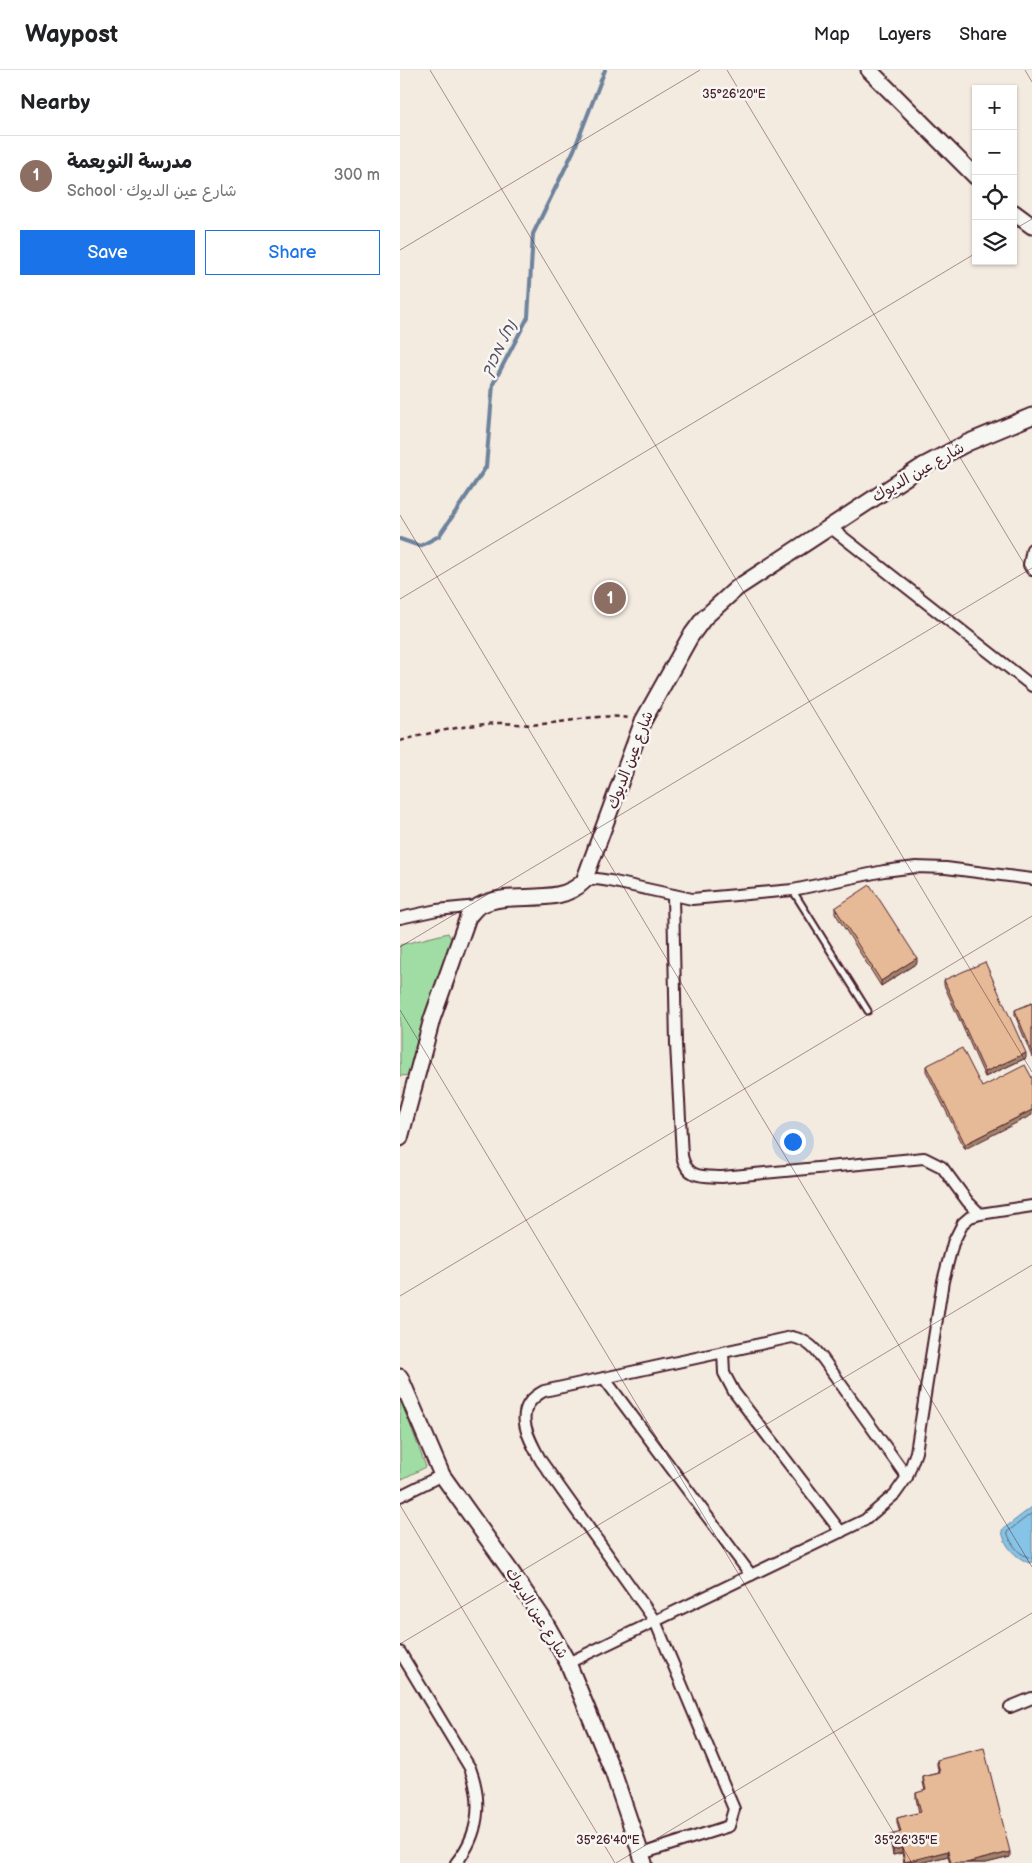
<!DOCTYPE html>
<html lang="en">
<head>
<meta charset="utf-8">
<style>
  :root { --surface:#fff; --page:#f2f2f2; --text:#202124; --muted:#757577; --line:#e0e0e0; --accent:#1a73e8 }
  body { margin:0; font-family:"Balsamiq Sans","Playpen Sans Arabic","Playpen Sans Hebrew",sans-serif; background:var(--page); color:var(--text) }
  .controls { position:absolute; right:15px; top:15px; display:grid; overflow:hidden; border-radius:0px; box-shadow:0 1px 4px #0004 }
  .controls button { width:45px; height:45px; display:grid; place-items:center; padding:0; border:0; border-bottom:1px solid var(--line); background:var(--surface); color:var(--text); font:25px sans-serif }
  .you { position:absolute; left:392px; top:1071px; width:18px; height:18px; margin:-12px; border:4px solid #fff; border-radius:50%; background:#1a73e8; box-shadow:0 0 0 8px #1a73e833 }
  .badge { display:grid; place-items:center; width:32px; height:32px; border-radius:50%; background:var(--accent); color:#fff; font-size:16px; font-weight:700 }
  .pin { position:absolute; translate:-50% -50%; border:2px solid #fff; box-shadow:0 1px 5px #0006 }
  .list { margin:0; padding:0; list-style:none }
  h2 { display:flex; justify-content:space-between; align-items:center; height:65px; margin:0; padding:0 20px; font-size:21px }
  h2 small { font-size:16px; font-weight:400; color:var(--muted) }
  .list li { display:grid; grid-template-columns:32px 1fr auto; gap:15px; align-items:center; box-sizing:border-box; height:80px; padding:0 20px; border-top:1px solid var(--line) }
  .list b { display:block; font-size:19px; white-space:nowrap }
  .list p { margin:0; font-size:16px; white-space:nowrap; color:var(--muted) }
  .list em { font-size:16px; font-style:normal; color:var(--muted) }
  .actions { display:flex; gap:10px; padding:15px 20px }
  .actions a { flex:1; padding:11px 0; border:1px solid var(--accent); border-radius:0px; text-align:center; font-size:18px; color:var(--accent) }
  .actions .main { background:var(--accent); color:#fff }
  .icon { flex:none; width:28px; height:28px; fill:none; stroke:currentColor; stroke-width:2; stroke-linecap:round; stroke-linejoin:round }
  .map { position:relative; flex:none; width:632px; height:1793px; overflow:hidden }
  header { display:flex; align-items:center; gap:30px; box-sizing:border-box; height:70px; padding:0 25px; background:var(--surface); border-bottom:1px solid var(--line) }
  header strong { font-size:24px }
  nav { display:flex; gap:28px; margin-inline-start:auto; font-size:18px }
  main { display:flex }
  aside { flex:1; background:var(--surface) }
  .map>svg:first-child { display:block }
</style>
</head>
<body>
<header>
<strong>Waypost</strong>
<nav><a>Map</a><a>Layers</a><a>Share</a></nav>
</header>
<main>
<aside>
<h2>Nearby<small></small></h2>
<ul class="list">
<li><span class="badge" style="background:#8d6e63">1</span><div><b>مدرسة النويعمة</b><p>School · شارع عين الديوك</p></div><em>300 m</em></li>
</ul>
<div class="actions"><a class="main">Save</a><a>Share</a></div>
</aside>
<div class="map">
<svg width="632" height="1793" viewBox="0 0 632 1793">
  <rect width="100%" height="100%" fill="#f3eae0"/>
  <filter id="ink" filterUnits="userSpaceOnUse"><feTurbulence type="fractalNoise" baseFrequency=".02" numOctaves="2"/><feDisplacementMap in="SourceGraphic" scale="10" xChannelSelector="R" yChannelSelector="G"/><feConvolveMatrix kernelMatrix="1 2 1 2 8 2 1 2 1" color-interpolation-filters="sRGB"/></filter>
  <g filter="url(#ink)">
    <g fill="#a0dda4" stroke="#757e68">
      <path d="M48,863L52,871L11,1005L0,1006V875Z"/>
      <path d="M0,1327L26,1397L0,1410Z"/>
    </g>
    <path fill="#85c4e6" stroke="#6d829b" d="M632,1437V1492L629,1493C615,1487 604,1476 602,1460Z"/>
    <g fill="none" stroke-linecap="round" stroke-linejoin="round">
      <path stroke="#626176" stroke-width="1" d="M632,1443L607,1462C611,1474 619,1486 632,1488"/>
      <path stroke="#6d829b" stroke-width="4" d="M0,469L20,476L39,466L86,397L93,314L128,247L133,164L174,80L205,0"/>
      <defs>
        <path id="lane" d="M393,821L468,941"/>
        <g id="street">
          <path d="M430,457L632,616"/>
          <path d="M632,479L629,495L632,500"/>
          <path d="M184,811L197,809L210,811L292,829L393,820L484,801L516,797L546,798L632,809"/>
          <path d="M273,825L276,974L282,1086C287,1109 303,1106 322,1107L524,1088L542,1097L568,1132L580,1144L632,1136"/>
          <path d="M0,848L37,840L78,836"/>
          <path d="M323,1282L324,1303L334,1322L441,1462"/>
          <path d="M204,1308L351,1505"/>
          <path d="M0,1426L42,1405"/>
          <path d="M0,1582L70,1698C83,1732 79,1765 56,1793"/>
          <path d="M168,1593L465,1450L495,1424L507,1407L516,1382L543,1211L553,1173L563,1153L570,1147L580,1144"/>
          <path d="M610,1637L632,1628"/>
          <path d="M241,1784L329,1756L334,1739L255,1551L141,1391C127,1365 111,1338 144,1321L392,1267C407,1270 414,1278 423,1289L507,1407"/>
        </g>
        <g id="secondary">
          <path d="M469,0L576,107"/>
          <path d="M613,142L632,156"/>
          <path d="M0,1068L32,949L68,847C71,844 75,838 79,836C111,818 157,839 184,811L243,651L290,567L304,548L337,518L523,396L567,373L632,346"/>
          <path d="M0,1307L42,1405L112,1503L142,1547L168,1593L213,1702L244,1793"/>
        </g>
      </defs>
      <use href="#lane" stroke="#4a1f2b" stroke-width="9"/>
      <use href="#street" stroke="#4a1f2b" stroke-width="14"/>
      <use href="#secondary" stroke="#4a1f2b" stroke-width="19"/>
      <path stroke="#4a1f2b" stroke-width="2.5" stroke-dasharray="5 4" stroke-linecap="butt" d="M0,671C32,662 65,655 99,653C113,653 127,656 141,654C171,652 198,643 229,648"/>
      <use href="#lane" stroke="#f6f6f2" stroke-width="5"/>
      <use href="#street" stroke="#f6f6f2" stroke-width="10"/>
      <use href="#secondary" stroke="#f6f6f2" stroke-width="15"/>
    </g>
    <g fill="#c7a082" stroke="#4a1f2b">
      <path d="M435,838L517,893L481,916L435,843Z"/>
      <path d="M544,910L626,988L585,1007L544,915Z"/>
      <path d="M632,933V987L615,945V940Z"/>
      <path d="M526,996L582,1017L565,1079L526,1001Z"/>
      <path d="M537,1690L610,1787L586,1793H550L548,1786L520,1793H504L502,1783L493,1785L490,1770V1765L500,1763L497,1753V1748L519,1743L516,1728V1723L525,1721L523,1712V1707L539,1703L537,1695Z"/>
    </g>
    <g fill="#a2826a" stroke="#4a1f2b">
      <path d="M517,888V893L481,916V911Z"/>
      <path d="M626,983V988L585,1007V1002Z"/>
      <path d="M632,1040V1045L565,1079V1074Z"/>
      <path d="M502,1778V1783L493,1785V1780Z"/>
      <path d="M548,1781V1786L520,1793H505V1792Z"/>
      <path d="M610,1782V1787L586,1793H566Z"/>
    </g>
    <g fill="#e7ba97" stroke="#4a1f2b">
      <path d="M470,815L517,888L481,911L435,838Z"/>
      <path d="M585,892L626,983L585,1002L544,910Z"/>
      <path d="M632,933V982L615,940Z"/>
      <path d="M562,978L582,1017L625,995L632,1008V1040L565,1074L526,996Z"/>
      <path d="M584,1678L610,1782L566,1793H551L548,1781L505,1792L502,1778L493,1780L490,1765L501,1762L497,1748L521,1742L516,1723L526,1720L523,1707L540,1703L537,1690Z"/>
    </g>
  </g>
  <path fill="none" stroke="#4a1f2b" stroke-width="1" stroke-opacity="0.45" d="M30,0L632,1002M327,0L632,507M625,0L632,12M613,160L632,149M0,180L300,0M0,445L632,1497M0,529L576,183M0,877L632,498M0,940L512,1793M0,1226L632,846M0,1435L215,1793M0,1574L632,1195M216,1793L632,1543"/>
  <g text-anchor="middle" stroke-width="5" stroke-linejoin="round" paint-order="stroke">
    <g font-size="15" fill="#4a1f2b" stroke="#f6f6f2">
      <text transform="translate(518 402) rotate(-30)" y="5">شارع عين الديوك</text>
      <text transform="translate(230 690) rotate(-69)" y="5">شارع عين الديوك</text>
      <text transform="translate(137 1543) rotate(58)" y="5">شارع عين الديوك</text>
    </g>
    <g font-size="16" font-style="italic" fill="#5c5163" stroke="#f6f6f2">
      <text transform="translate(98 278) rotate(-64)" y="6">נחל מכוך</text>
    </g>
  </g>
  <g font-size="12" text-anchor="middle" fill="#4a1f2b" stroke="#f6f6f2" stroke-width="5" stroke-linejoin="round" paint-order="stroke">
    <text x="334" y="28">35°26'20"E</text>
    <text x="208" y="1774">35°26'40"E</text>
    <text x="506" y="1774">35°26'35"E</text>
  </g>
</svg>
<div class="controls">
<button>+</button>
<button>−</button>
<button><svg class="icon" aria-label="locate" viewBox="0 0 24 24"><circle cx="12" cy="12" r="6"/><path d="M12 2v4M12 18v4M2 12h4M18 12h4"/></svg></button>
<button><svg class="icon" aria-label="layers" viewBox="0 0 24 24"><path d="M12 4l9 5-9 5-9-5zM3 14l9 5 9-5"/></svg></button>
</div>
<div class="you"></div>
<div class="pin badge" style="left:210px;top:528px;background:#8d6e63">1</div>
</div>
</main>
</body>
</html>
